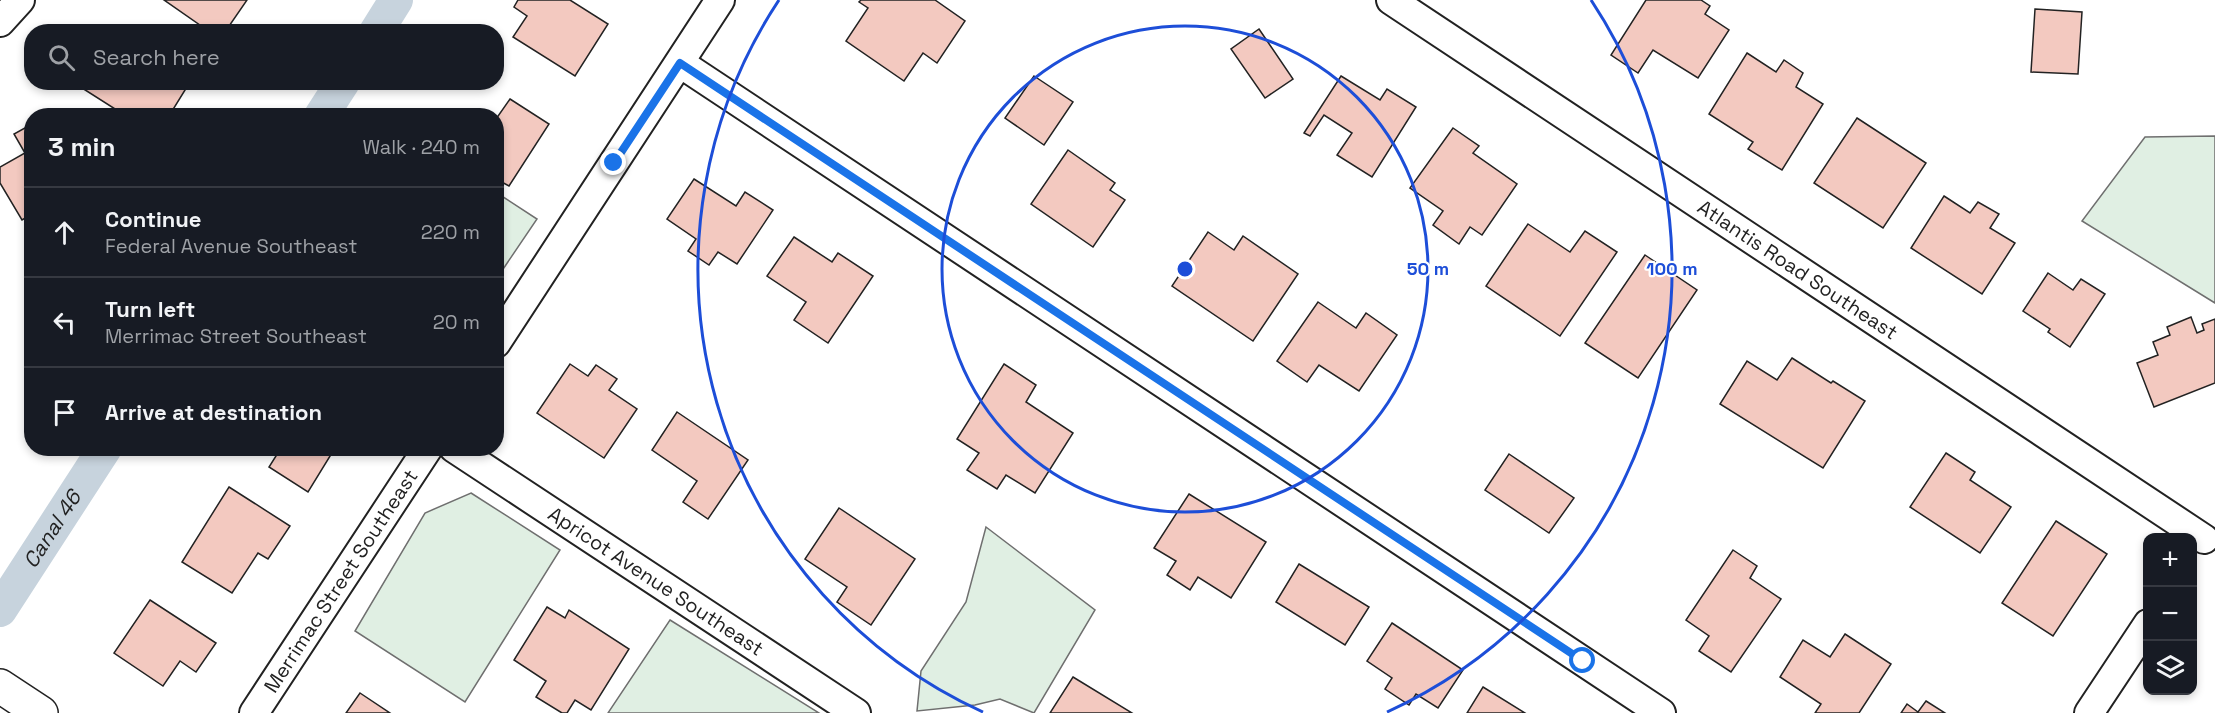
<!DOCTYPE html>
<html lang="en">
<head>
<meta charset="utf-8">
<style>
  :root { --surface:#171b24; --page:#20242c; --text:#f1f3f6; --muted:#9ea1a6; --line:#363941 }
  body { margin:0; font-family:"Space Grotesk",sans-serif; background:var(--page); color:var(--text) }
  .controls { position:absolute; right:18px; bottom:18px; display:grid; overflow:hidden; border-radius:12px; box-shadow:0 3px 9px #0003 }
  .controls button { width:54px; height:54px; display:grid; place-items:center; padding:0; border:0; border-bottom:2px solid var(--line); background:var(--surface); color:var(--text); font:30px sans-serif }
  .stop { position:absolute; width:18px; height:18px; margin:-14px; border:4px solid #1a73e8; border-radius:50%; background:#fff }
  .stop.end { background:#1a73e8; border-color:#fff; box-shadow:0 2px 6px #0008 }
  .list { margin:0; padding:0; list-style:none }
  h2 { display:flex; justify-content:space-between; align-items:center; height:78px; margin:0; padding:0 24px; font-size:26px }
  h2 small { font-size:20px; font-weight:400; color:var(--muted) }
  .list li { display:grid; grid-template-columns:39px 1fr auto; gap:18px; align-items:center; box-sizing:border-box; height:90px; padding:0 24px; border-top:2px solid var(--line) }
  .list b { display:block; font-size:22px; white-space:nowrap }
  .list p { margin:0; font-size:20px; white-space:nowrap; color:var(--muted) }
  .list em { font-size:20px; font-style:normal; color:var(--muted) }
  .icon { flex:none; width:33px; height:33px; fill:none; stroke:currentColor; stroke-width:2; stroke-linecap:round; stroke-linejoin:round }
  .map { position:relative; flex:none; width:2215px; height:713px; overflow:hidden }
  .search { position:absolute; background:var(--surface); box-shadow:0 3px 9px #0003; left:24px; top:24px; width:480px; height:66px; display:flex; align-items:center; gap:15px; box-sizing:border-box; padding:0 21px; border-radius:24px; color:var(--muted); font-size:22px }
  .panel { position:absolute; background:var(--surface); box-shadow:0 3px 9px #0003; left:24px; top:108px; width:480px; height:348px; border-radius:24px }
  .map>svg:first-child { display:block }
</style>
</head>
<body>
<div class="map">
<svg width="2215" height="713" viewBox="0 0 2215 713">
  <rect width="100%" height="100%" fill="#fff"/>
  <g fill="#e0efe3" stroke="#6f6f6f" stroke-width="1.5">
    <path d="M2215,136V303L2082,221L2145,137Z"/>
    <path d="M497,193L537,219L497,278Z"/>
    <path d="M471,493L560,550L465,702L355,631L425,513Z"/>
    <path d="M986,527L1095,610L1034,713L1000,699L975,705L917,711L921,671L966,602Z"/>
    <path d="M670,620L819,713H608Z"/>
  </g>
  <g fill="none" stroke-linecap="round" stroke-linejoin="round">
    <g stroke="#c7d3dd" stroke-width="34">
      <path d="M376,32L396,0"/>
      <path d="M321,116L343,82"/>
      <path id="s1" d="M0,610L105,448"/>
    </g>
  </g>
  <g fill="#f3c9c0" stroke="#222" stroke-width="1.5">
    <path d="M164,0H247L225,32H210Z"/>
    <path d="M518,0H570L608,24L575,76L513,37L527,16L514,7Z"/>
    <path d="M861,0H935L965,21L937,63L923,53L904,81L846,41L868,8L859,2Z"/>
    <path d="M1646,0H1701L1710,6L1705,14L1729,30L1698,78L1653,50L1638,73L1611,55Z"/>
    <path d="M2035,9L2082,12L2078,74L2031,72Z"/>
    <path d="M1259,29L1293,79L1265,98L1231,49Z"/>
    <path d="M1747,53L1776,72L1784,60L1803,73L1796,87L1823,104L1782,170L1748,149L1753,142L1709,114Z"/>
    <path d="M1034,76L1073,102L1044,145L1005,118Z"/>
    <path d="M1341,76L1380,100L1387,89L1416,107L1372,177L1337,155L1352,133L1324,115L1310,136L1304,133Z"/>
    <path d="M86,82H190L169,116H126L82,88Z"/>
    <path d="M510,99L549,124L509,186L496,179V119Z"/>
    <path d="M1857,118L1926,163L1883,228L1814,183Z"/>
    <path d="M32,124V214L22,220L0,183V167L25,153L14,134Z"/>
    <path d="M1453,128L1479,146L1473,153L1517,184L1482,235L1470,227L1459,244L1433,225L1443,211L1410,188Z"/>
    <path d="M1068,150L1115,183L1110,190L1125,200L1093,247L1031,204Z"/>
    <path d="M694,179L736,206L745,192L773,210L737,264L718,252L709,265L688,251L696,239L667,219Z"/>
    <path d="M1944,196L1970,213L1978,202L1999,214L1990,228L2015,243L1982,294L1911,248Z"/>
    <path d="M1528,224L1570,252L1585,231L1617,252L1560,336L1486,286Z"/>
    <path d="M1208,232L1234,250L1243,236L1298,274L1253,341L1172,286Z"/>
    <path d="M794,237L832,262L838,253L873,276L828,343L794,320L806,302L767,276Z"/>
    <path d="M1645,255L1697,290L1638,378L1585,343Z"/>
    <path d="M2048,273L2073,290L2081,279L2105,294L2070,347L2048,332L2050,329L2023,311Z"/>
    <path d="M1318,302L1356,328L1366,313L1397,335L1359,391L1319,365L1307,382L1277,361Z"/>
    <path d="M2191,317L2197,333L2204,330L2202,324L2215,319V383L2154,407L2137,363L2158,355L2153,342L2170,335L2167,327Z"/>
    <path d="M1792,358L1831,383L1833,381L1865,401L1823,468L1720,404L1747,361L1777,380Z"/>
    <path d="M570,364L588,376L596,365L617,379L609,390L637,409L604,458L537,413Z"/>
    <path d="M1004,364L1036,385L1026,402L1073,433L1035,493L1006,475L997,489L967,470L979,453L957,439Z"/>
    <path d="M677,412L748,460L708,519L683,502L697,481L652,450Z"/>
    <path d="M281,448H335L308,492L269,467Z"/>
    <path d="M1946,453L1975,472L1970,480L2011,507L1980,553L1910,507Z"/>
    <path d="M1509,454L1574,498L1549,533L1485,490Z"/>
    <path d="M229,487L290,526L268,559L258,553L232,593L182,562Z"/>
    <path d="M1189,494L1266,542L1231,598L1198,577L1190,590L1167,575L1176,561L1154,548Z"/>
    <path d="M839,508L915,559L871,625L837,602L847,587L805,559Z"/>
    <path d="M2056,521L2107,554L2053,636L2002,603Z"/>
    <path d="M1733,550L1757,566L1750,578L1781,599L1731,672L1699,651L1709,636L1686,620Z"/>
    <path d="M1299,564L1369,607L1345,645L1276,602Z"/>
    <path d="M150,600L216,643L196,672L180,661L163,686L114,653Z"/>
    <path d="M547,607L565,618L569,610L629,649L591,710L575,700L567,713H562L536,697L546,681L514,660Z"/>
    <path d="M1392,623L1463,670L1438,708L1416,694L1409,705L1385,689L1392,678L1367,661Z"/>
    <path d="M1845,634L1891,664L1859,713H1815L1821,704L1780,677L1803,640L1830,657Z"/>
    <path d="M1073,677L1132,713H1050Z"/>
    <path d="M1483,687L1525,713H1467Z"/>
    <path d="M360,693L390,713H346Z"/>
    <path d="M1926,701L1945,713H1901L1907,704L1918,712Z"/>
  </g>
  <g fill="none" stroke-linecap="round" stroke-linejoin="round">
    <defs>
      <g id="street">
        <path id="s2" d="M1391,0L2204,539"/>
        <path d="M0,22L20,0"/>
        <path d="M680,63L1661,713"/>
        <path d="M496,343L720,0"/>
        <path id="s3" d="M454,448L856,713"/>
        <path id="s4" d="M254,713L428,448"/>
        <path d="M2089,713L2148,624"/>
      </g>
      <path id="secondary" d="M0,686L41,713"/>
    </defs>
    <use href="#street" stroke="#222" stroke-width="32"/>
    <use href="#secondary" stroke="#222" stroke-width="36"/>
    <use href="#street" stroke="#fff" stroke-width="28"/>
    <use href="#secondary" stroke="#fff" stroke-width="33"/>
  </g>
  <g fill="none" stroke-linecap="round" stroke-linejoin="round">
    <path stroke="#1a73e8" stroke-width="8" d="M614,163L680,63L1583,661"/>
  </g>
  <g fill="none" stroke="#1d4ed8" stroke-width="3">
    <circle cx="1185" cy="269" r="243"/>
    <path d="M983 712A487 487 0 0 1 779 0M1591 0A487 487 0 0 1 1387 712"/>
  </g>
  <g text-anchor="middle" stroke-width="4.5" stroke-linejoin="round" paint-order="stroke">
    <g font-size="20" fill="#222" stroke="#fff">
      <text dy="7" stroke="none"><textPath href="#s2" startOffset="488">Atlantis Road Southeast</textPath></text>
      <text dy="7" stroke="none"><textPath href="#s4" startOffset="158">Merrimac Street Southeast</textPath></text>
      <text dy="7" stroke="none"><textPath href="#s3" startOffset="242">Apricot Avenue Southeast</textPath></text>
    </g>
    <g font-size="21" font-style="italic" fill="#222" stroke="#fff">
      <text dy="7" stroke="none"><textPath href="#s1" startOffset="96">Canal 46</textPath></text>
    </g>
  </g>
  <circle cx="1185" cy="269" r="9" fill="#1d4ed8" stroke="#fff" stroke-width="3"/>
  <g font-size="18" text-anchor="middle" font-weight="bold" fill="#1d4ed8" stroke="#fff" stroke-width="4.5" stroke-linejoin="round" paint-order="stroke">
    <text x="1428" y="275">50 m</text>
    <text x="1672" y="275">100 m</text>
  </g>
</svg>
<div class="controls">
<button>+</button>
<button>−</button>
<button><svg class="icon" aria-label="layers" viewBox="0 0 24 24"><path d="M12 4l9 5-9 5-9-5zM3 14l9 5 9-5"/></svg></button>
</div>
<div class="stop" style="left:1583px;top:661px"></div>
<div class="stop end" style="left:614px;top:163px"></div>
<div class="search"><svg class="icon" aria-label="search" viewBox="0 0 24 24"><circle cx="10" cy="10" r="6"/><path d="M15 15l6 6"/></svg>Search here</div>
<section class="panel">
<h2>3 min<small>Walk · 240 m</small></h2>
<ul class="list">
<li><svg class="icon" aria-label="ahead" viewBox="0 0 24 24"><path d="M12 20V5M6 11l6-6 6 6"/></svg><div><b>Continue</b><p>Federal Avenue Southeast</p></div><em>220 m</em></li>
<li><svg class="icon" aria-label="left" viewBox="0 0 24 24"><path d="M17 20v-9H6M10 6l-5 5 5 5"/></svg><div><b>Turn left</b><p>Merrimac Street Southeast</p></div><em>20 m</em></li>
<li><svg class="icon" aria-label="arrive" viewBox="0 0 24 24"><path d="M6 21V4h12l-3 4 3 4H6"/></svg><div><b>Arrive at destination</b></div></li>
</ul>
</section>
</div>
</body>
</html>
